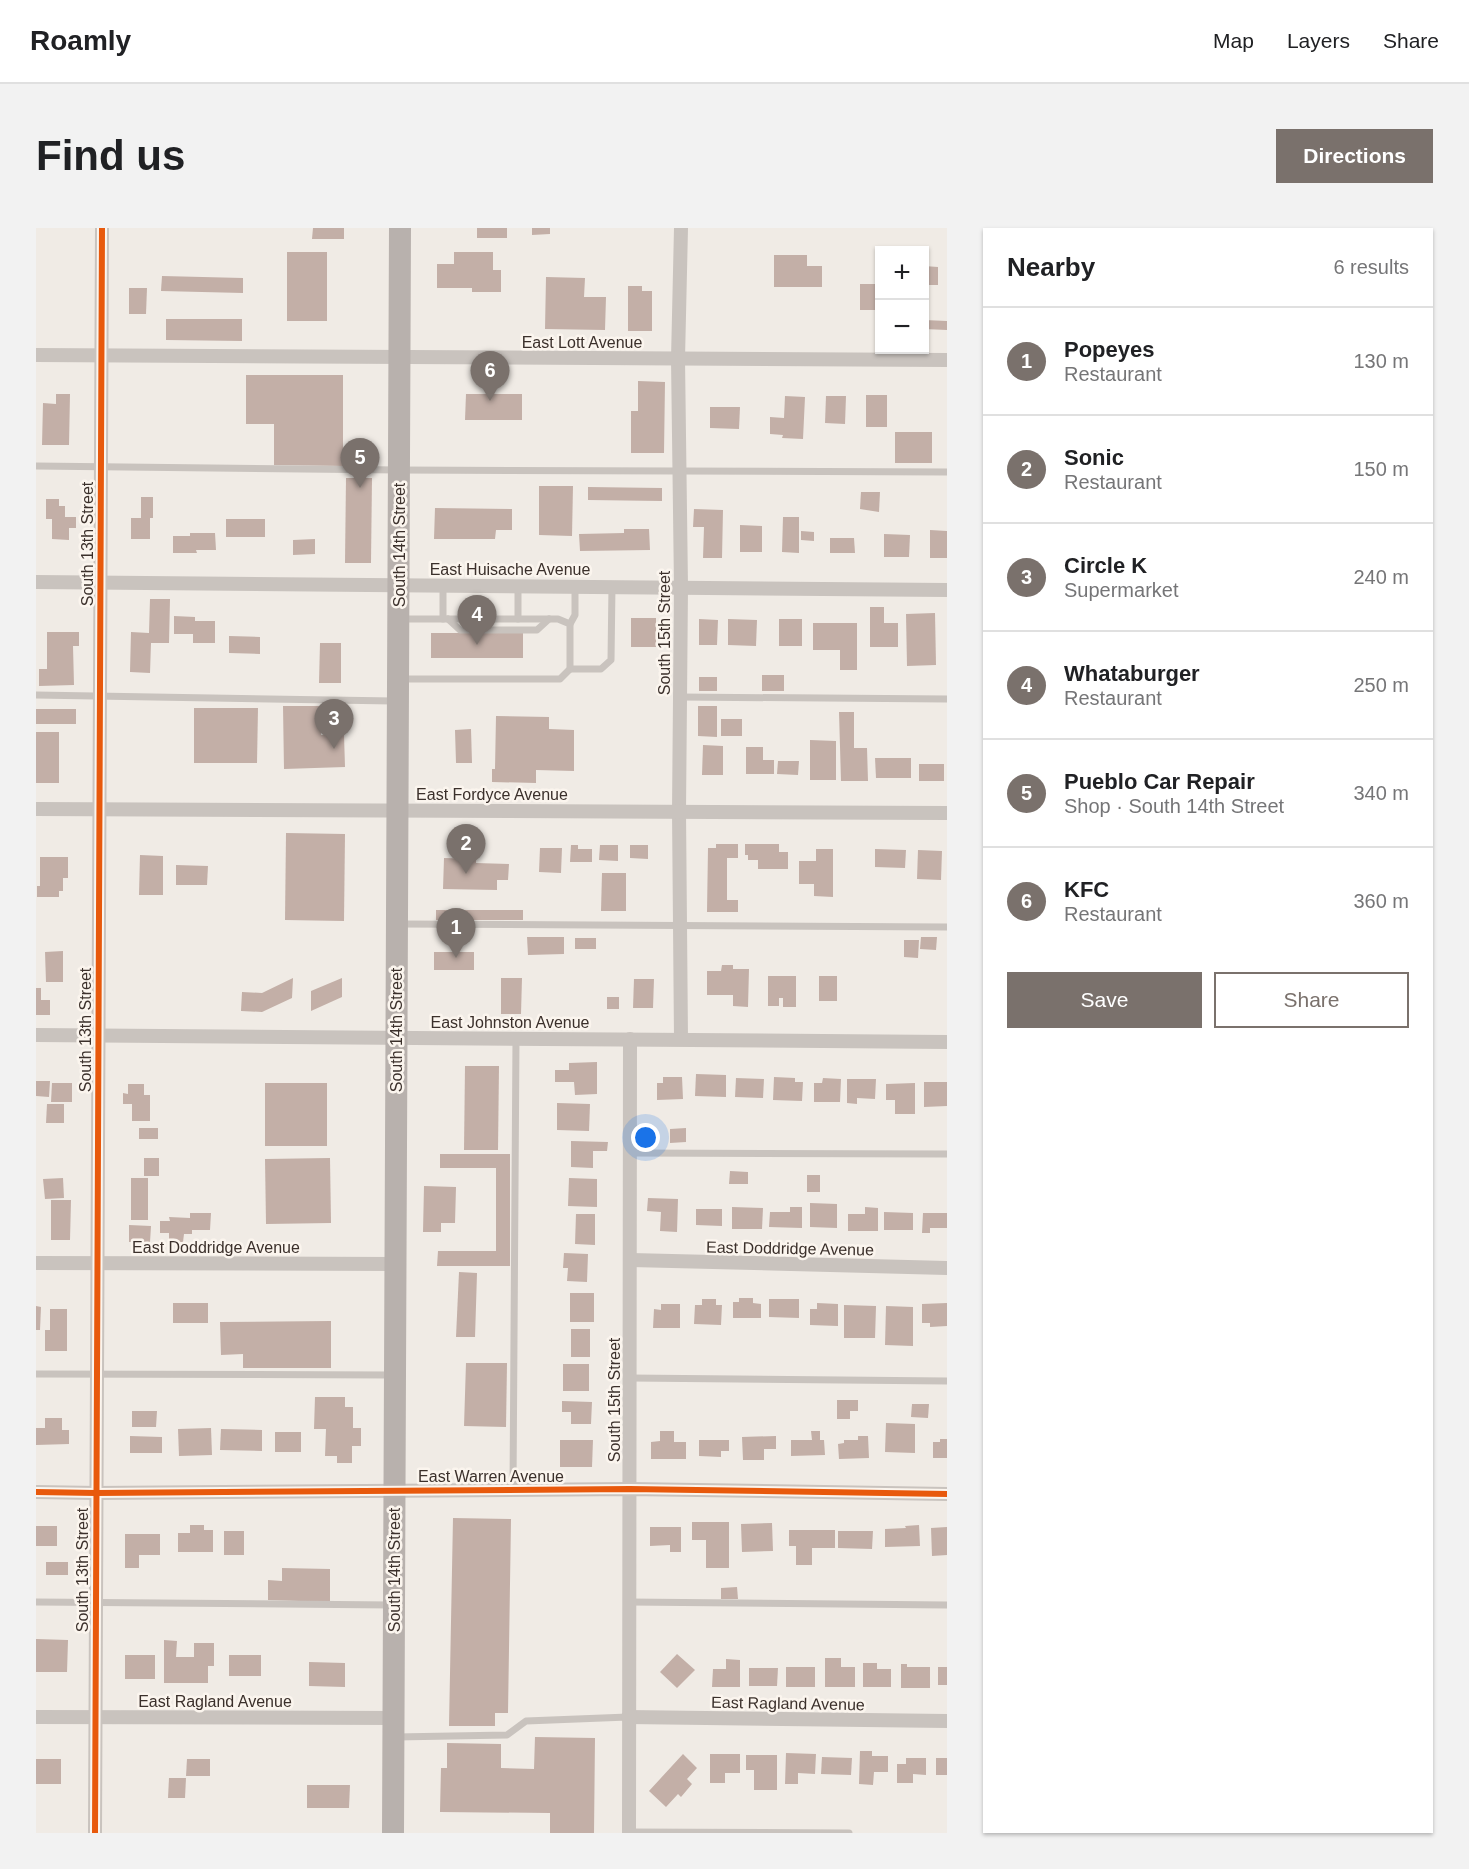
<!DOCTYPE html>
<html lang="en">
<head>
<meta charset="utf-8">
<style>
  :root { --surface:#fff; --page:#f2f2f2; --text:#202124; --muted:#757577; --line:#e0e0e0; --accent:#7a716c }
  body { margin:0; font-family:Helvetica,sans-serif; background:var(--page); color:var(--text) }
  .controls { position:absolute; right:18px; top:18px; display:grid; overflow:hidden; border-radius:0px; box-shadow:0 2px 4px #0004 }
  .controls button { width:54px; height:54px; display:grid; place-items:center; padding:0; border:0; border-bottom:2px solid var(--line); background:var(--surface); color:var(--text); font:30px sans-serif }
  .you { position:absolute; left:610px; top:910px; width:21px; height:21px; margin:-15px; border:4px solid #fff; border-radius:50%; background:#1a73e8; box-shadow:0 0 0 9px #1a73e833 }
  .badge { display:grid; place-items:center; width:39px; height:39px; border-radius:50%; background:var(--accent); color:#fff; font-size:20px; font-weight:700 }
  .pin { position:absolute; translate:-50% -50px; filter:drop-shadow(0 2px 3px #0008) }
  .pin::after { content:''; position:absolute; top:32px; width:21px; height:18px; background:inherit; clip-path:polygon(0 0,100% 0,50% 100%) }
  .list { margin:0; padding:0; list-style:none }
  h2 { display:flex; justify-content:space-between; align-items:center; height:78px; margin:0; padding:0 24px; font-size:26px }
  h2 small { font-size:20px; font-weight:400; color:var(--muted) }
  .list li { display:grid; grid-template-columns:39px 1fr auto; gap:18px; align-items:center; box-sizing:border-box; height:108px; padding:0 24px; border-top:2px solid var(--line) }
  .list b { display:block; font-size:22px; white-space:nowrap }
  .list p { margin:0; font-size:20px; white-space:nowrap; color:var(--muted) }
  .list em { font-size:20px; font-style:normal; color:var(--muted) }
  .actions { display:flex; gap:12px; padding:18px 24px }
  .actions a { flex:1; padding:14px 0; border:2px solid var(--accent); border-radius:0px; text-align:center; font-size:21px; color:var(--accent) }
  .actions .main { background:var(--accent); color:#fff }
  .map { position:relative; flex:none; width:911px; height:1605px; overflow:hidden; border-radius:0px }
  header { display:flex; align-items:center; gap:36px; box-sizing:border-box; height:84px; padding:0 30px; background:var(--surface); border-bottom:2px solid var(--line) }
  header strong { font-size:28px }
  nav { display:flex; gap:33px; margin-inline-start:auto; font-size:21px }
  .intro { display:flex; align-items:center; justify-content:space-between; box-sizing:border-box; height:144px; padding:0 36px }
  h1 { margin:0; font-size:42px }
  .button { padding:15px 27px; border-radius:0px; background:var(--accent); color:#fff; font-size:21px; font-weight:700 }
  main { display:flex; gap:36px; padding:0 36px }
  aside { flex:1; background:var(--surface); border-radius:0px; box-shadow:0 2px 4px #0004 }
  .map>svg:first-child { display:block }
</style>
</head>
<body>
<header>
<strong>Roamly</strong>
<nav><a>Map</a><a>Layers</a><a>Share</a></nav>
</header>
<div class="intro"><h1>Find us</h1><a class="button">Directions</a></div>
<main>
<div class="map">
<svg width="911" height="1605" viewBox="0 0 911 1605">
  <rect width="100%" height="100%" fill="#f0ebe5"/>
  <g fill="#c3afa7">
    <path d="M277,0H308V11H276Z"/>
    <rect x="441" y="0" width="30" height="10"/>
    <path d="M496,0H514V6L496,7Z"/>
    <rect x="251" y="24" width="40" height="69"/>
    <path d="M418,24H457V42H465V64H436V60H401V36H418Z"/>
    <path d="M738,27H771V38H786V59H738Z"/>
    <path d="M888,38L902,39V57H888Z"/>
    <path d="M126,48L207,50V65L125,63Z"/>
    <path d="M510,49L549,50L548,69H570L569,102L509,101Z"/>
    <rect x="824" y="56" width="20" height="26"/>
    <path d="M592,58H606V63H616V103H592Z"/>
    <path d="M93,60H111L110,86H93Z"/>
    <path d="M130,91H206V113L130,112Z"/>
    <path d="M888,92L911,93V102L888,101Z"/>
    <path d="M210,147H307V238L238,237V196H210Z"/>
    <path d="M602,153L629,154L628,225H595V183H602Z"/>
    <path d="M20,166H34L33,217H6L7,175L20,176Z"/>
    <path d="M430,166H486V192H429Z"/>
    <rect x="830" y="167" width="21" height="32"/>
    <path d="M749,168L769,169L767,211L746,210L747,207L734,206V189L748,190Z"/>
    <path d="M790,168H810L809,196L789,195Z"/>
    <path d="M674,179H704L703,201L674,200Z"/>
    <rect x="859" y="204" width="37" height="31"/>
    <path d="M310,250H336L335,335H309Z"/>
    <path d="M503,258H537L536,308L503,307Z"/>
    <path d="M552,259L626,260V273L552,272Z"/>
    <path d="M825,264H844L843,284L824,281Z"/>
    <path d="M105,269H117V290H114V311H95V290H105Z"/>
    <path d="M10,271H23V278H29V289H40V300H33V312L16,311V291H10Z"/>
    <path d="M399,280L476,281V302H460L459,311H398Z"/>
    <path d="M658,281L687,282L686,330H667L668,299H657Z"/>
    <path d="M747,289H763V325L746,324Z"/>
    <rect x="190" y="291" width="39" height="18"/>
    <path d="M704,297L726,298V324H704Z"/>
    <path d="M588,301H613L614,322L544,323L543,306L588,305Z"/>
    <path d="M894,302L911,303V330H894Z"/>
    <path d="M765,303L778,304V313L765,312Z"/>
    <path d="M154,305H179L180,322H160L161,325H137V308H154Z"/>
    <path d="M848,306L874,307L873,329H848Z"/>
    <path d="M794,310H818L819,325H794Z"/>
    <path d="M279,311V326L257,327V312Z"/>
    <path d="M114,371H134L133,415H115L114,445L94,444L95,404L113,405Z"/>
    <path d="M834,379H848V395H862V419H834Z"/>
    <path d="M899,385L900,437L871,438L870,386Z"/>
    <path d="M138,388L159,389V393H179V415H157V406H138Z"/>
    <rect x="595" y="390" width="25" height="29"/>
    <path d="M663,391L682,392L681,417H663Z"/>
    <path d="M692,391L721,392L720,418L692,417Z"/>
    <rect x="743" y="391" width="23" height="27"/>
    <path d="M777,395H821V442H804V422H777Z"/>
    <path d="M11,404H43V418H37L38,457L3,458V441H11Z"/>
    <rect x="395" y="405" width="92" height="25"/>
    <path d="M193,408L224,409V426L193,425Z"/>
    <path d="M284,415H305V455H283Z"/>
    <rect x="726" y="447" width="22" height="16"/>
    <rect x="663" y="449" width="18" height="14"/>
    <path d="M247,478H284L285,507H308L309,539L248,541Z"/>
    <path d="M662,478H681V509L662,508Z"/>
    <path d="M158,480H222L221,535H158Z"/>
    <rect x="0" y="481" width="40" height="15"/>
    <path d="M803,484H818V520H831L832,553H805Z"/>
    <path d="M460,488L513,489V501L538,502V543L500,542V555L456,554V541H459Z"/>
    <rect x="685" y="491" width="21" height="17"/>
    <path d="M435,501L436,535H420L419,502Z"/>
    <rect x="0" y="504" width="23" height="51"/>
    <path d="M774,512L800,513V552H774Z"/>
    <path d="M667,517L687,518V547H666Z"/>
    <path d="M710,519H727V532H738V546H710Z"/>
    <path d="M839,530H875V550H840Z"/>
    <path d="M742,533H763L762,547L741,546Z"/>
    <rect x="883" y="536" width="25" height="17"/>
    <path d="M250,605L309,606L308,693L249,692Z"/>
    <path d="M680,616H702V630H691V672H702V684H671L672,620H680Z"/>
    <path d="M709,616H743V624H752V641H722V632H712V627H709Z"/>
    <path d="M535,617H542V621H556V634H534Z"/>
    <path d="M564,617H582V633L563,632Z"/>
    <path d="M594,617H612V631L594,630Z"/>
    <path d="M504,620H526L525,645L503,644Z"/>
    <path d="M780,621H797V669L778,668V656H763V633H780Z"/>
    <path d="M839,621L870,622L869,640L839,639Z"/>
    <path d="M882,622L906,623L905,652L881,651Z"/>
    <path d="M104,627L127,628V667H103Z"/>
    <path d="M4,629H32V650H27V663H23V669H1V658H4Z"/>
    <path d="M408,630L440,631V635L473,636L472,652H461V662L407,661Z"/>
    <path d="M140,637L172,638L171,657H140Z"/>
    <path d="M566,645H590V683H565Z"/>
    <rect x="400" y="682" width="87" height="10"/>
    <path d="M491,709H528V726L492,727Z"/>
    <path d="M885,709H901L900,722L884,721Z"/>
    <rect x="539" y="710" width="21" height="11"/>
    <path d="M868,712H883L882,730L868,729Z"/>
    <path d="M27,723V754H10L9,724Z"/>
    <rect x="398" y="724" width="40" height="18"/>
    <path d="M686,737H697V741H713L712,779L697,778V767H671V743H685Z"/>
    <path d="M732,748H760V779H747V770H743V778H732Z"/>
    <rect x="783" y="748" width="18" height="25"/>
    <path d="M257,750L256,770L226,784L205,783L206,764L226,765Z"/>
    <path d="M306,750V769L275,783V763Z"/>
    <path d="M465,750H486L485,786H465Z"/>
    <path d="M598,751H618L617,780H597Z"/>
    <path d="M0,760H5V772H14V787H0Z"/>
    <rect x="571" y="769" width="12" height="12"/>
    <path d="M561,834V866L539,867L538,854H519V842H533V835Z"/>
    <path d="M429,838H463L462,922H428Z"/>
    <path d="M660,846L690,847V869L659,868Z"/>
    <path d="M627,849H646L647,871L621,872V855H627Z"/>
    <path d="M738,849L759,850V854H767L766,873L737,872Z"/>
    <path d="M700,850L728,851L727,870L699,869Z"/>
    <path d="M787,850L805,851L804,874H778V855H786Z"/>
    <path d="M811,851H840L839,871L821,870V876L811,875Z"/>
    <path d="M0,853H14L13,869L0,868Z"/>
    <path d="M888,854H911V878L888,879Z"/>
    <path d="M16,855H36V874H15Z"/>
    <rect x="229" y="855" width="62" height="63"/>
    <path d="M879,855V886H859V872H850V856Z"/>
    <path d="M92,856H108V867H114V893H96V876H87V865L92,866Z"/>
    <path d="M521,875L554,876L553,903L521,902Z"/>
    <path d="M11,876H28V895H10Z"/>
    <rect x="103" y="900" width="19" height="11"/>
    <path d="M650,900V914L634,915V901Z"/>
    <path d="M535,913L572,914L571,923H557V940L535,939Z"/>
    <path d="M404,926H474V1038H401L402,1023H460V940H404Z"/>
    <rect x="108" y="930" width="15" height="18"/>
    <path d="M294,930L295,995L230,996L229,931Z"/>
    <path d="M694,943L712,944V956H693Z"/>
    <rect x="771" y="947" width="13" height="17"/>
    <path d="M27,950L28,970L9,971L7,951Z"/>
    <rect x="95" y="950" width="17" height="42"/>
    <path d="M533,950L561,951V979L532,978Z"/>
    <path d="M388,958L420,959L419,995H405V1004H387Z"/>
    <path d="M612,970L642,971L641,1004L624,1003L625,984L611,983Z"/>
    <path d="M15,972H35L34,1012H15Z"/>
    <path d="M774,975L801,976V1000L774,999Z"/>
    <path d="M696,979L727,980L726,1001H696Z"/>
    <path d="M754,979H766V1000L733,999L734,984H754Z"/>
    <path d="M829,979L842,980V1003H812V986H829Z"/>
    <path d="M660,981H686V998L660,997Z"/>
    <path d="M848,984L877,985V1002H848Z"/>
    <path d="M154,985H175L174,1002H156V1006H148L147,1014H133V1005H124V993H134L133,989L154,990Z"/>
    <path d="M887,985H911V1000H894V1005H886Z"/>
    <path d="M540,986H559V1017L539,1016Z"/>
    <path d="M93,997L115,998L114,1014H93Z"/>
    <path d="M528,1025L552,1026L551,1054L531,1053L532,1040H527Z"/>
    <path d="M423,1044L441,1045L439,1109H420Z"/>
    <rect x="534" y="1065" width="24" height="29"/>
    <path d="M703,1070H717V1075L725,1076V1090H697V1074H703Z"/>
    <path d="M666,1071H680V1077H686L685,1097L658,1096L659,1077H666Z"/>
    <path d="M733,1071H763V1090L733,1089Z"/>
    <rect x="137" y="1075" width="35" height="20"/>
    <path d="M781,1075L802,1076V1098L774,1097V1081H781Z"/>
    <path d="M911,1075V1098L894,1099V1095H886V1076Z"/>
    <path d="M625,1076H644V1100H617L618,1081L625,1082Z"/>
    <path d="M808,1077L840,1078L839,1110H808Z"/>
    <path d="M0,1078L5,1079L4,1102H0Z"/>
    <path d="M850,1078L877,1079V1118L849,1117Z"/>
    <path d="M14,1081H31V1123H9V1102H14Z"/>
    <path d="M295,1093V1140H207V1126L185,1127L184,1094Z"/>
    <rect x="535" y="1101" width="19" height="28"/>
    <path d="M430,1135H471L470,1199L428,1198Z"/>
    <rect x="527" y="1136" width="26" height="27"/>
    <path d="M279,1169H309V1179H317V1200H325V1218H316V1235H301V1228H289L290,1201H278Z"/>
    <path d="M801,1172H822V1183H814V1191H801Z"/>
    <path d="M526,1173L556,1174L555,1196H535V1184H526Z"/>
    <path d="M876,1176H893L892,1190L875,1189Z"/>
    <path d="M96,1183H121L120,1199H96Z"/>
    <path d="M9,1190H26V1202H33V1216L0,1217V1200H9Z"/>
    <path d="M850,1195L879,1196V1225L849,1224Z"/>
    <path d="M175,1200L176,1227L143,1228L142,1201Z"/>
    <path d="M185,1201L226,1202V1223L184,1222Z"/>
    <path d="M624,1203H638V1214H650V1231H615V1214L624,1213Z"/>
    <path d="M775,1203H784V1212H788L789,1227L755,1228V1212H776Z"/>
    <rect x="239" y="1204" width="26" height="20"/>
    <path d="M94,1208L126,1209V1225H94Z"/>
    <path d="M740,1208V1221H728V1232H707L706,1209Z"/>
    <path d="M822,1208H832L833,1230L803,1231L802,1216L808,1215V1212H822Z"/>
    <path d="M904,1211H911V1230H897V1214H904Z"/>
    <path d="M524,1212H557L556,1239H524Z"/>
    <path d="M663,1212H693V1223H685V1229L663,1228Z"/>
    <path d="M417,1290L475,1291L472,1485H459V1498H413Z"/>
    <path d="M656,1294H693V1340H670V1312H656Z"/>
    <path d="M736,1295L737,1323L706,1324L705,1296Z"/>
    <path d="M154,1297H168V1302H177V1324H142V1305H154Z"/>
    <path d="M883,1297L884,1318L849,1319V1301L870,1300L869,1298Z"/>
    <rect x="0" y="1298" width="21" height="20"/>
    <path d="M614,1299H645V1324H634V1317L614,1318Z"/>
    <path d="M911,1299V1327L896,1328L895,1300Z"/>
    <path d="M753,1302H799V1320H776V1337H760V1318H753Z"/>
    <rect x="188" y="1303" width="20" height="24"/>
    <path d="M802,1303H837L836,1321L802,1320Z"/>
    <path d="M89,1306H124V1327H103V1340H89Z"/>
    <rect x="10" y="1334" width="22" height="13"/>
    <path d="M246,1340L294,1341V1374L232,1372V1352L246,1353Z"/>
    <path d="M701,1359L702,1371H685V1360Z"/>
    <path d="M0,1411L32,1412L31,1444H0Z"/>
    <path d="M128,1412L141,1413L140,1429H158V1415H178V1438H172V1455H128Z"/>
    <path d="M641,1426L659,1442L641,1460L624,1444Z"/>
    <rect x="89" y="1427" width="30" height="24"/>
    <rect x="193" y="1427" width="32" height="21"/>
    <path d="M789,1430H805V1439H819V1459H789Z"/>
    <path d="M690,1431L704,1432V1459H676L677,1441H690Z"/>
    <path d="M273,1434L309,1435V1459L273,1458Z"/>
    <path d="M827,1435H841V1441H855V1459H827Z"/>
    <path d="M865,1436H871V1439H894V1460H865Z"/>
    <rect x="750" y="1439" width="29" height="20"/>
    <rect x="902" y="1439" width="9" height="18"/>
    <path d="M713,1440H742L741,1458H713Z"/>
    <path d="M499,1509L559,1510L558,1605H514V1585L404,1584L405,1540H411V1515L465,1516V1540L498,1541Z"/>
    <path d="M824,1523H836V1528H852V1544H838L837,1557L823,1556Z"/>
    <path d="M750,1525L780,1526L779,1546L762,1545V1556H749Z"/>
    <path d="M647,1526L661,1540L651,1551L656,1556L645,1569L642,1566L630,1579L613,1563Z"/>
    <path d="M674,1526H704V1545H689V1555H674Z"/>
    <path d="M710,1527H741V1562H718V1542H710Z"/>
    <path d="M786,1529L816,1530L815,1547L785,1546Z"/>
    <path d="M870,1530H890V1547L877,1546V1555H861V1536H870Z"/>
    <rect x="900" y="1530" width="11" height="17"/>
    <rect x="0" y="1531" width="25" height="25"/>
    <path d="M151,1531H174V1548H150Z"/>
    <path d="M133,1550H150L149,1570H132Z"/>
    <path d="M271,1557H314L313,1580H271Z"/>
  </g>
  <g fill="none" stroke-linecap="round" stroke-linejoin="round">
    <g stroke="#c9c3be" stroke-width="7">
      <path d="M0,238L363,242L911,244"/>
      <path d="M407,357V391"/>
      <path d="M482,358V391"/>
      <path d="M412,391L424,402H501L513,391"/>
      <path d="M534,396L539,387V358"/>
      <path d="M534,441H565L575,432L576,358"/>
      <path d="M365,451H524L534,441V396L522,391H365"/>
      <path d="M0,467L357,473"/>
      <path d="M644,469L911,471"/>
      <path d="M363,696L911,699"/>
      <path d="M595,925L911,926"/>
      <path d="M0,1146L354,1147"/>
      <path d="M594,1150L911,1153"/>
      <path d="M477,1261L480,810"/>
      <path d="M0,1374L356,1377"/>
      <path d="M593,1374L911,1377"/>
      <path d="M360,1509L471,1507L490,1493L592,1489"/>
      <path d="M593,1604L813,1605"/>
    </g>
    <g stroke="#c9c3be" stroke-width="14">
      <path d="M645,0L642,131L645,359L643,583L645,811"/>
      <path d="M0,127L911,132"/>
      <path d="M0,354L911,362"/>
      <path d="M0,581L911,585"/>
      <path d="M0,807L911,814"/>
      <path d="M595,1032L911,1040"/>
      <path d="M0,1035L359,1036"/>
      <path d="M0,1264L60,1265L594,1261L911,1266"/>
      <path d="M0,1489L357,1490"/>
      <path d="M592,1489L911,1493"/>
      <path d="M59,1605L66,0"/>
      <path d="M593,1605L594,811"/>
    </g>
    <path stroke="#b8b1ad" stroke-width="22" d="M357,1605L364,0"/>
    <defs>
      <g id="cycleway">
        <path d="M0,1264L60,1265L594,1261L911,1266"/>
        <path d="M59,1605L66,0"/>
      </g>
    </defs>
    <use href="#cycleway" stroke="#fbf5ee" stroke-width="10"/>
    <use href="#cycleway" stroke="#e8590c" stroke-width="6"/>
  </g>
  <g text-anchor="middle" stroke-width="5" stroke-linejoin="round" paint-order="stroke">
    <g font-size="16" fill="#3b302b" stroke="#fbf5ee">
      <text x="546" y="120">East Lott Avenue</text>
      <text transform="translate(51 316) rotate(-90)" y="6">South 13th Street</text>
      <text transform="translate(363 317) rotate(-90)" y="6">South 14th Street</text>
      <text x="474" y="347">East Huisache Avenue</text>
      <text transform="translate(628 405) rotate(-90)" y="6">South 15th Street</text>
      <text x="456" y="572">East Fordyce Avenue</text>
      <text x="474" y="800">East Johnston Avenue</text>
      <text transform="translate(49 802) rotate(-90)" y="6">South 13th Street</text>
      <text transform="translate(360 802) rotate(-90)" y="6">South 14th Street</text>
      <text x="180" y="1025">East Doddridge Avenue</text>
      <text transform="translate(754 1020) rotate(1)" y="6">East Doddridge Avenue</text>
      <text transform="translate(578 1172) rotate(-90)" y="6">South 15th Street</text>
      <text x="455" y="1254">East Warren Avenue</text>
      <text transform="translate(46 1342) rotate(-90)" y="6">South 13th Street</text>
      <text transform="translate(358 1342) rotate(-90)" y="6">South 14th Street</text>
      <text x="179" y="1479">East Ragland Avenue</text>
      <text transform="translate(752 1475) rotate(1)" y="6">East Ragland Avenue</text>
    </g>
  </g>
</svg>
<div class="controls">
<button>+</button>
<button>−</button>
</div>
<div class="you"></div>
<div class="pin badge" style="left:420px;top:730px">1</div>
<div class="pin badge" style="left:430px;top:646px">2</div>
<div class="pin badge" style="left:298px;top:521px">3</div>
<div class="pin badge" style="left:441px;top:417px">4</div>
<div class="pin badge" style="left:324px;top:260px">5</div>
<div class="pin badge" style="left:454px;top:173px">6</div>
</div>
<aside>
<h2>Nearby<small>6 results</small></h2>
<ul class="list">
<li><span class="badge">1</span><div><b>Popeyes</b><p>Restaurant</p></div><em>130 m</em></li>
<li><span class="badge">2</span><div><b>Sonic</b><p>Restaurant</p></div><em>150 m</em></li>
<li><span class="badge">3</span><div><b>Circle K</b><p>Supermarket</p></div><em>240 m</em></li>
<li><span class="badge">4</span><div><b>Whataburger</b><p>Restaurant</p></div><em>250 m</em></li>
<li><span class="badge">5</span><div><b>Pueblo Car Repair</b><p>Shop · South 14th Street</p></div><em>340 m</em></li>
<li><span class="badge">6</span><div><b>KFC</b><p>Restaurant</p></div><em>360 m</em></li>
</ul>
<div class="actions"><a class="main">Save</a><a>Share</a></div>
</aside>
</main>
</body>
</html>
